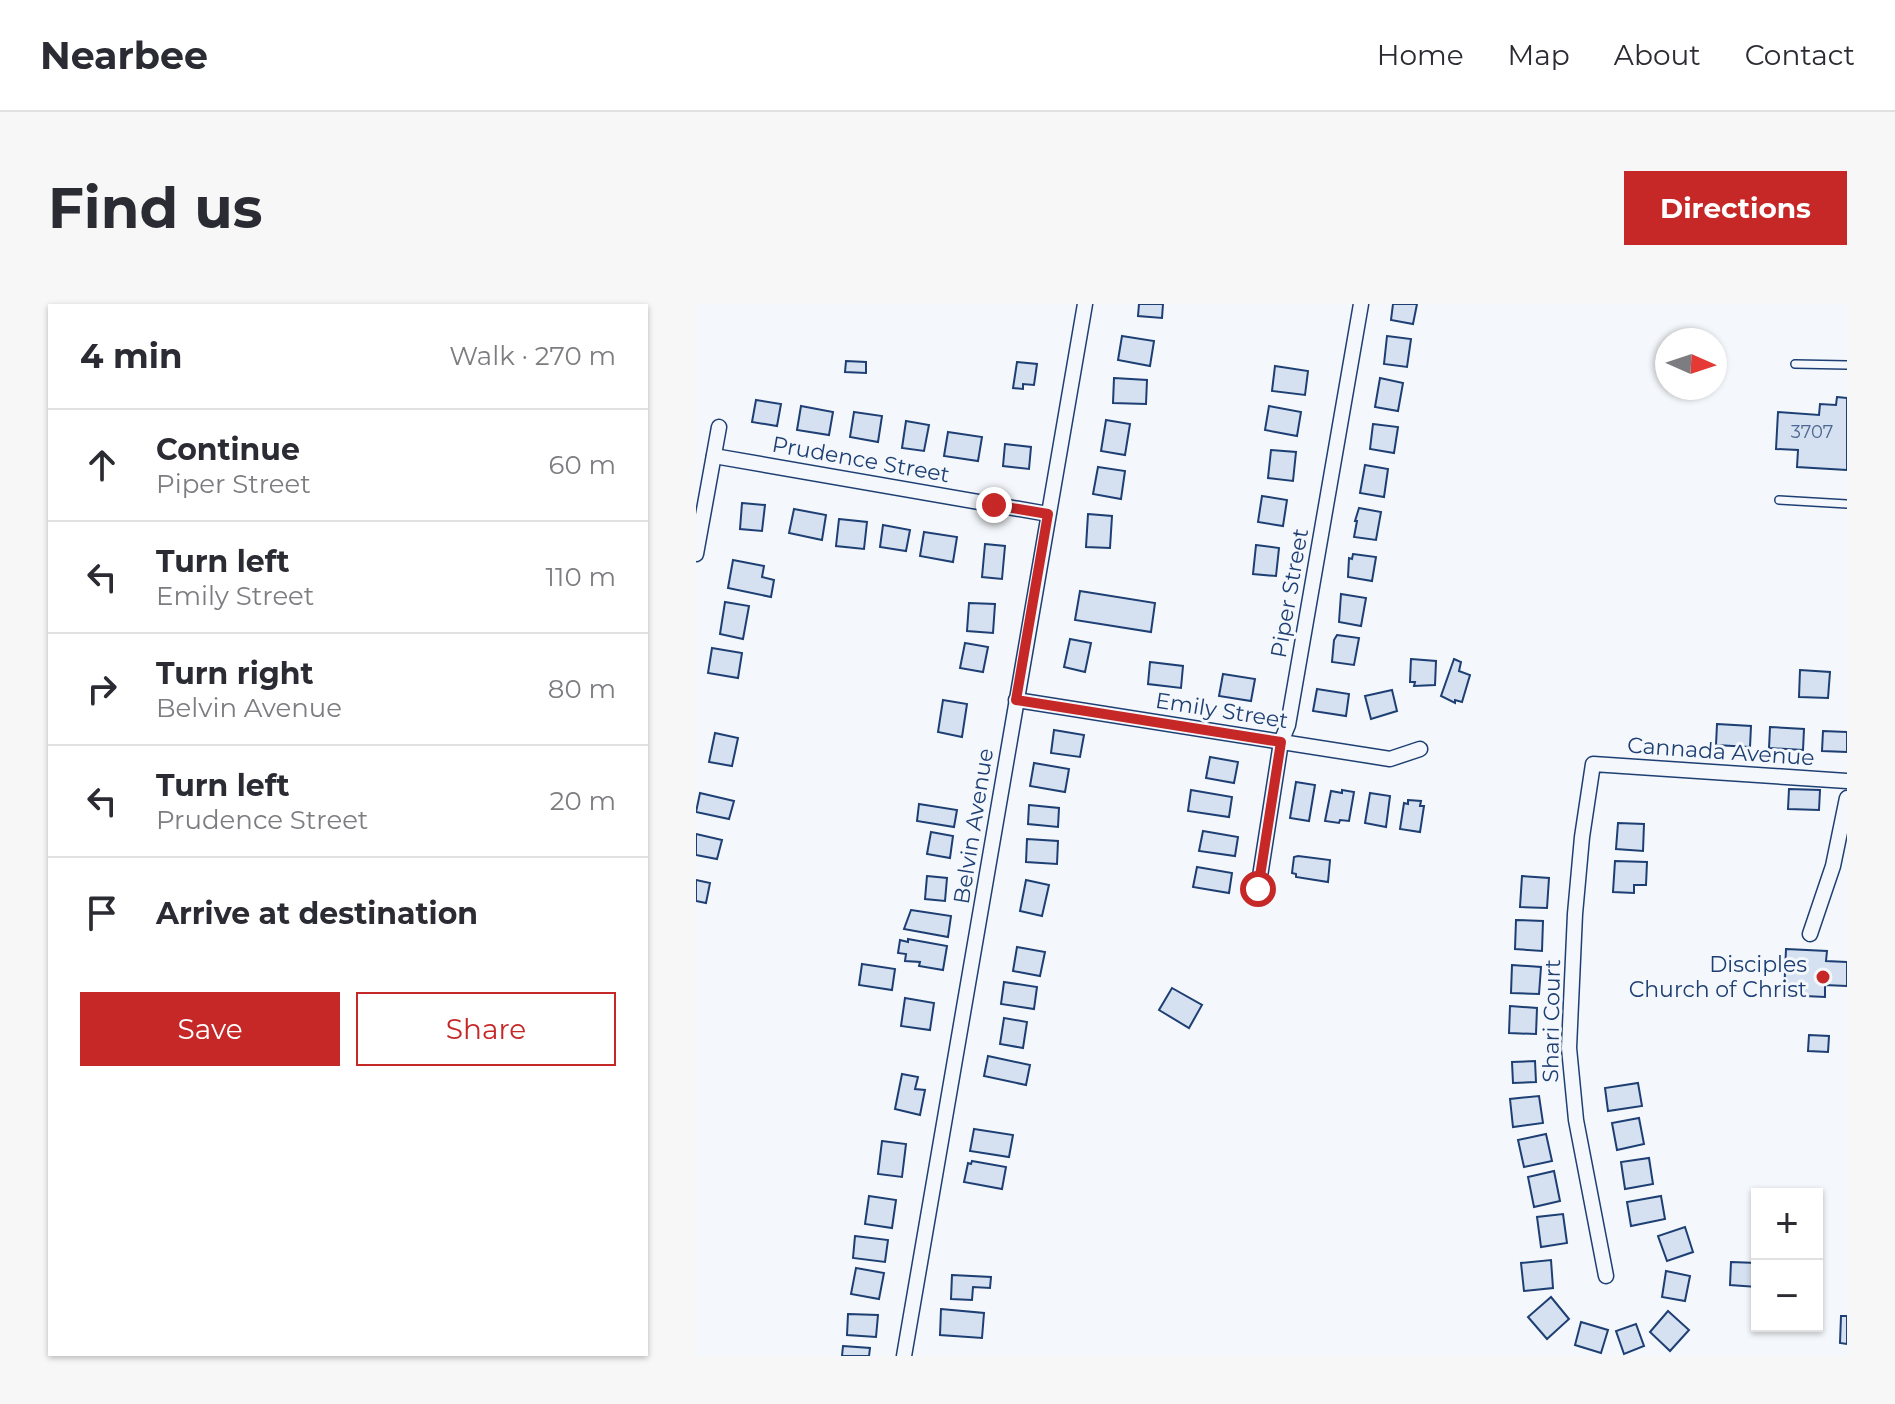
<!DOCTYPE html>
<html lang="en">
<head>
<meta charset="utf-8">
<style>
  :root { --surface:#fff; --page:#f7f7f7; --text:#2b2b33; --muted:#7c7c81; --line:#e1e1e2; --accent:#c62828 }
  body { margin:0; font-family:Montserrat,sans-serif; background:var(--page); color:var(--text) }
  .controls { position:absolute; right:24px; bottom:24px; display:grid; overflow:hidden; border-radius:0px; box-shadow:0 2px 6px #0004 }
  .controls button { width:72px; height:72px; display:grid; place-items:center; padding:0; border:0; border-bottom:2px solid var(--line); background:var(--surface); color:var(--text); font:40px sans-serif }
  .compass { position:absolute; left:959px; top:24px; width:72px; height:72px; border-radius:50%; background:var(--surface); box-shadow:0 2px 6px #0004; rotate:93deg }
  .stop { position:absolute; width:24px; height:24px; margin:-18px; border:6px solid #c62828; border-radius:50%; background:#fff }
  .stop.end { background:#c62828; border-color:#fff; box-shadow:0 2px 8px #0008 }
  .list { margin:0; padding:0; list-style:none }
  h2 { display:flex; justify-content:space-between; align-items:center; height:104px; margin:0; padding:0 32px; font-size:34px }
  h2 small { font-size:26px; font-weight:400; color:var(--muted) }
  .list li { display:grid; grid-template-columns:52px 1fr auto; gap:24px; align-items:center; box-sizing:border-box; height:112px; padding:0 32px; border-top:2px solid var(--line) }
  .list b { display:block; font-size:30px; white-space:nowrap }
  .list p { margin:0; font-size:26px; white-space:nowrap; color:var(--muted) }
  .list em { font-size:26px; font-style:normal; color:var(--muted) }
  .actions { display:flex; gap:16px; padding:24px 32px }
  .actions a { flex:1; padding:18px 0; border:2px solid var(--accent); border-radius:0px; text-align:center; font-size:28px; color:var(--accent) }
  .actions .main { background:var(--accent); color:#fff }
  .icon { flex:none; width:44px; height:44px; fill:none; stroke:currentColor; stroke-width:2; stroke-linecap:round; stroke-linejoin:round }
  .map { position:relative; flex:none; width:1151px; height:1052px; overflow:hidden; border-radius:0px }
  header { display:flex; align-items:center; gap:48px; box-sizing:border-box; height:112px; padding:0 40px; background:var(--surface); border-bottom:2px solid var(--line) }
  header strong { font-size:38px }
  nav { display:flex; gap:44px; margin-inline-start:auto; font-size:28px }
  .intro { display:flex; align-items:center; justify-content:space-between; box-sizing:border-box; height:192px; padding:0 48px }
  h1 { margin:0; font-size:56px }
  .button { padding:20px 36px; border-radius:0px; background:var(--accent); color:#fff; font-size:28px; font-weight:700 }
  main { display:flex; gap:48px; padding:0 48px }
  aside { flex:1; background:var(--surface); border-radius:0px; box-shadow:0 2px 6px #0004 }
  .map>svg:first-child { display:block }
</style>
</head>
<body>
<header>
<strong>Nearbee</strong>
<nav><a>Home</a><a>Map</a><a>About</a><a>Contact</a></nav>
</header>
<div class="intro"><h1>Find us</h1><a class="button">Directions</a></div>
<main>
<aside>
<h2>4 min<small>Walk · 270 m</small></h2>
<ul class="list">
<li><svg class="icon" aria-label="ahead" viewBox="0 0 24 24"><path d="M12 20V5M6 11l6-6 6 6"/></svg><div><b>Continue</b><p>Piper Street</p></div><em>60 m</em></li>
<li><svg class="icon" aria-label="left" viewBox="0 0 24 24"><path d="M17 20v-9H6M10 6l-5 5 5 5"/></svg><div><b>Turn left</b><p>Emily Street</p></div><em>110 m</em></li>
<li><svg class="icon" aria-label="right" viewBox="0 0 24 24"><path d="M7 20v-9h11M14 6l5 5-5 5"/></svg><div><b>Turn right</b><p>Belvin Avenue</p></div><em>80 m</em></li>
<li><svg class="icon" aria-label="left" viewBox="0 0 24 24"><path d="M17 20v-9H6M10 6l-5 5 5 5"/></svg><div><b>Turn left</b><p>Prudence Street</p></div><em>20 m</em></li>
<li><svg class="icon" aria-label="arrive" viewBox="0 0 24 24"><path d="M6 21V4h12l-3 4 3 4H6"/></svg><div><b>Arrive at destination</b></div></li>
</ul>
<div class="actions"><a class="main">Save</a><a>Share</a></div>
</aside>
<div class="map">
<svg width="1151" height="1052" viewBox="0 0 1151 1052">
  <rect width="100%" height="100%" fill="#f4f7fb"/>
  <g fill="#d5e0f0" stroke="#1d3f73" stroke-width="2">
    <path d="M443,0H467L466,14L442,12Z"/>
    <path d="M697,0H721L717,20L695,16Z"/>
    <path d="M426,32L458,37L454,62L422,56Z"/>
    <path d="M691,32L715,35L711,63L688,60Z"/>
    <path d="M150,57L170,58V69L149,68Z"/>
    <path d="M321,58L341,60L338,81L327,80V85L317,84Z"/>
    <path d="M579,62L612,67L609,91L576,87Z"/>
    <path d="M418,74L451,76L450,100L417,99Z"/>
    <path d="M684,74L707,79L702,107L679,103Z"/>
    <path d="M1141,93L1151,94V166L1101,163L1102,146L1080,145L1082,108L1123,111L1124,100L1140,101Z"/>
    <path d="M60,96L85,100L81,122L56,118Z"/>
    <path d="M105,102L137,108L133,131L101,126Z"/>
    <path d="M573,102L605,108L601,132L569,126Z"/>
    <path d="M158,108L186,112L182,138L154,133Z"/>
    <path d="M410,116L434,120L429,151L405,147Z"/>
    <path d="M210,117L233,121L228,147L206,144Z"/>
    <path d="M677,120L702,123L698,149L674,145Z"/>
    <path d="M252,128L286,133L282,157L248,152Z"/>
    <path d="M309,140L335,143L333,165L307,162Z"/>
    <path d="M575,146L600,148L597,177L572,174Z"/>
    <path d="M669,161L692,165L688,193L664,189Z"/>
    <path d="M402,163L429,167L425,195L397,190Z"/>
    <path d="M566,192L591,196L587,222L562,218Z"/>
    <path d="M46,199L69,201L66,227L44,225Z"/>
    <path d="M663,204L685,208L680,236L658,233L661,217H659Z"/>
    <path d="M98,205L130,211L126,236L93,229Z"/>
    <path d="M392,210L416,212L414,244L390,243Z"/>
    <path d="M143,215L171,218L168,245L140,242Z"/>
    <path d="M187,221L214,226L210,247L184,243Z"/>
    <path d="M228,228L261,233L257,258L224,252Z"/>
    <path d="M289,240L309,242L306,275L286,273Z"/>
    <path d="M560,241L583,244L580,272L557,270Z"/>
    <path d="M657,250L680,253L676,277L652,273L653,254L656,255Z"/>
    <path d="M37,256L68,262L66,273L78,276L75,293L32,284Z"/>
    <path d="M384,287L459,299L455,328L379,316Z"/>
    <path d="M645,290L670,294L665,322L643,318Z"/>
    <path d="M29,298L53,302L47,335L24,330Z"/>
    <path d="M273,299L299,300L297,329L271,327Z"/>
    <path d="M641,331L663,334L658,361L636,358L638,336Z"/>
    <path d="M374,335L395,339L389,368L368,363Z"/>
    <path d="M269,339L292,343L287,368L264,364Z"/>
    <path d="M16,344L46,349L42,374L12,369Z"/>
    <path d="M715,355L740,357L739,381L718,382L719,378H714Z"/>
    <path d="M758,355L765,358L763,367L774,371L766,398L759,396V399L745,392Z"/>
    <path d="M454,358L487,362L485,384L452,380Z"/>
    <path d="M1104,366L1134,368L1132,394L1103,393Z"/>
    <path d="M527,370L559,375L555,397L523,392Z"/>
    <path d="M621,385L653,390L650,412L617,407Z"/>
    <path d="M696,386L701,407L675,415L669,392Z"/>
    <path d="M247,396L271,400L266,433L242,428Z"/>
    <path d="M1021,420L1055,422L1054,443L1020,441Z"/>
    <path d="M1074,423L1108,425L1107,446L1073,444Z"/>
    <path d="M358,426L388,431L384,453L355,449Z"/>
    <path d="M1127,427L1151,428V448L1126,447Z"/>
    <path d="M19,429L42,434L36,462L13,458Z"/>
    <path d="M514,453L542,458L538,479L510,474Z"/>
    <path d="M338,459L373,465L369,488L334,482Z"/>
    <path d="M600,478L619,481L613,517L594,514Z"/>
    <path d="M1093,485L1124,486L1123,506L1092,505Z"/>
    <path d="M495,486L536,493L533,513L492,507Z"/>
    <path d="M646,486L658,488L653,517L644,516L643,519L629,517L635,487L646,489Z"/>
    <path d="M4,489L38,497L33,515L0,508Z"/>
    <path d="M674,489L694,492L690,523L669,519Z"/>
    <path d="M712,496L725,497L724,502H728L724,528L704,525L708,499L712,500Z"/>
    <path d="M223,500L261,506L258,523L221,517Z"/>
    <path d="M333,501L363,504L362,523L332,520Z"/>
    <path d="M922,519L948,520L947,547L920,545Z"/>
    <path d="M507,527L542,533L539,552L503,547Z"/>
    <path d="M235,528L257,532L254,554L231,550Z"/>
    <path d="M0,530L26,536L21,555L0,551Z"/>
    <path d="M331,535L362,537L361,560L330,558Z"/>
    <path d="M602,552L634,556L632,578L600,573V570L596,569L598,553Z"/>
    <path d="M919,557L951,558L950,581H938V589L917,588Z"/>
    <path d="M501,563L536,569L533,589L497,583Z"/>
    <path d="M231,572L251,574L249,597L229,595Z"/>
    <path d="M826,572L853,574L851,604L824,603Z"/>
    <path d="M0,576L14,579L10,599L0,597Z"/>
    <path d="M330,576L353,581L346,612L324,607Z"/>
    <path d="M215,606L255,612L252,633L208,625Z"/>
    <path d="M820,616L847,617L846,647L819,645Z"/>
    <path d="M212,635L251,642L247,666L223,662L224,658L209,657L210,650L202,649L204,636L212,638Z"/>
    <path d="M321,643L349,648L344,672L317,667Z"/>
    <path d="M1090,645L1131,647L1130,657L1151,658V682L1129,681V693L1088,691Z"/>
    <path d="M166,660L199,665L196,686L163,681Z"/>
    <path d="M816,661L845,663L843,690L815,689Z"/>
    <path d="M308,678L341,683L338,705L305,700Z"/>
    <path d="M476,684L506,701L493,724L463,706Z"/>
    <path d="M209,694L238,699L234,726L205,722Z"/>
    <path d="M814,702L841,704L840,730L813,729Z"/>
    <path d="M308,714L331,718L327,744L304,740Z"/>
    <path d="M1113,731L1133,732L1132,748L1112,747Z"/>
    <path d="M292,752L334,761L330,781L288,772Z"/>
    <path d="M839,757L840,778L817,779L816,758Z"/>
    <path d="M206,770L222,773L219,785L229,786L224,811L199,805Z"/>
    <path d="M942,779L946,802L912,807L909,784Z"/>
    <path d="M843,792L847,819L817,823L814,795Z"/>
    <path d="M943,814L948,840L921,846L916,819Z"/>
    <path d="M278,825L317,831L313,853L274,847Z"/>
    <path d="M850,830L856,857L828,863L822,836Z"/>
    <path d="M186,837L210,840L206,873L182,870Z"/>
    <path d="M953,854L957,880L929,885L925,858Z"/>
    <path d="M276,857L310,863L306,885L268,878L272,859L275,860Z"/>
    <path d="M858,867L864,897L838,903L832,873Z"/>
    <path d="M173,892L200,896L196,924L169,920Z"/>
    <path d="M965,892L969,915L935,922L931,898Z"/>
    <path d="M867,910L871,939L845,943L841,913Z"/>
    <path d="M989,923L997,948L971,957L962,932Z"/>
    <path d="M159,932L192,936L189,958L157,954Z"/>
    <path d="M855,956L857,984L828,987L825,959Z"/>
    <path d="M1035,958L1061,959V983L1034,981Z"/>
    <path d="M160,964L188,969L183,995L155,990Z"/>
    <path d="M970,967L994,972L989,997L966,993Z"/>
    <path d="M256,971L295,973L294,984L277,983L276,996L255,995Z"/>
    <path d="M855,993L873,1015L851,1035L832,1013Z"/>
    <path d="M245,1005L288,1009L286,1034L244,1031Z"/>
    <path d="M972,1007L993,1026L974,1047L954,1028Z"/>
    <path d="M152,1010L182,1011L180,1033L151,1031Z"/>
    <path d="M1145,1012H1151V1040L1144,1039Z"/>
    <path d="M885,1018L912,1026L905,1049L879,1041Z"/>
    <path d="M940,1020L948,1042L928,1050L920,1027Z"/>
    <path d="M147,1042L174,1044L173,1052H146Z"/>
  </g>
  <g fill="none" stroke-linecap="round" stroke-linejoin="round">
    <defs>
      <g id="lane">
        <path d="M1099,60L1151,61"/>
        <path d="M1083,196L1151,200"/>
      </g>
      <g id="street">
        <path d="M18,152L352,210"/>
        <path d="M0,250L23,123"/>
        <path d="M320,396L694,455L724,445"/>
        <path d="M562,585L585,438L592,421L665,0"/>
        <path d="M1114,630L1137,562L1151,494"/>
        <path d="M910,972L880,816L873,744L879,610L886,533L897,460L1151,477"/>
        <path d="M208,1052L389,0"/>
      </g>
    </defs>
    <use href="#lane" stroke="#1d3f73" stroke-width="10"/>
    <use href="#street" stroke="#1d3f73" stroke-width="17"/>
    <use href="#lane" stroke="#f4f7fb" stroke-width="7"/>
    <use href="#street" stroke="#f4f7fb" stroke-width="14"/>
  </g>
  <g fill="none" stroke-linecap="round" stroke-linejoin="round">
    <path stroke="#c62828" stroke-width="10" d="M298,201L352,210L320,396L585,438L562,585"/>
  </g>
  <circle fill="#c62828" stroke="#f4f7fb" stroke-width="3" cx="1127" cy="673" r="8"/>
  <g text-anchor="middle" stroke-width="6" stroke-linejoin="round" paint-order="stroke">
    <g font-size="18" fill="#4b6792">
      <text x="1116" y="134">3707</text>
    </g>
    <g font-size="22" fill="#1d3f73" stroke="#f4f7fb">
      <text transform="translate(165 155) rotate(10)" y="8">Prudence Street</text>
      <text transform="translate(593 289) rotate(-80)" y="8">Piper Street</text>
      <text transform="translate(526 406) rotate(9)" y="8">Emily Street</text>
      <text transform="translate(1025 447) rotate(4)" y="8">Cannada Avenue</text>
      <text transform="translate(277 522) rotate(-81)" y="8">Belvin Avenue</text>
      <text transform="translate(855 717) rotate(-89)" y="8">Shari Court</text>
    </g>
    <g font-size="22" fill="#1d3f73" stroke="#f4f7fb" text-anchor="end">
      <text x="1111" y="668">Disciples<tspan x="1111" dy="25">Church of Christ</tspan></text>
    </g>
  </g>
</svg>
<div class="controls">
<button>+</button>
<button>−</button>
</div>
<svg class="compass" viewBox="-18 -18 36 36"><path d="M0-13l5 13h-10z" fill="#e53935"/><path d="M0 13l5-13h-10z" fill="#7c7c81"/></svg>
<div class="stop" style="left:562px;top:585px"></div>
<div class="stop end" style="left:298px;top:201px"></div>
</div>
</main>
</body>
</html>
